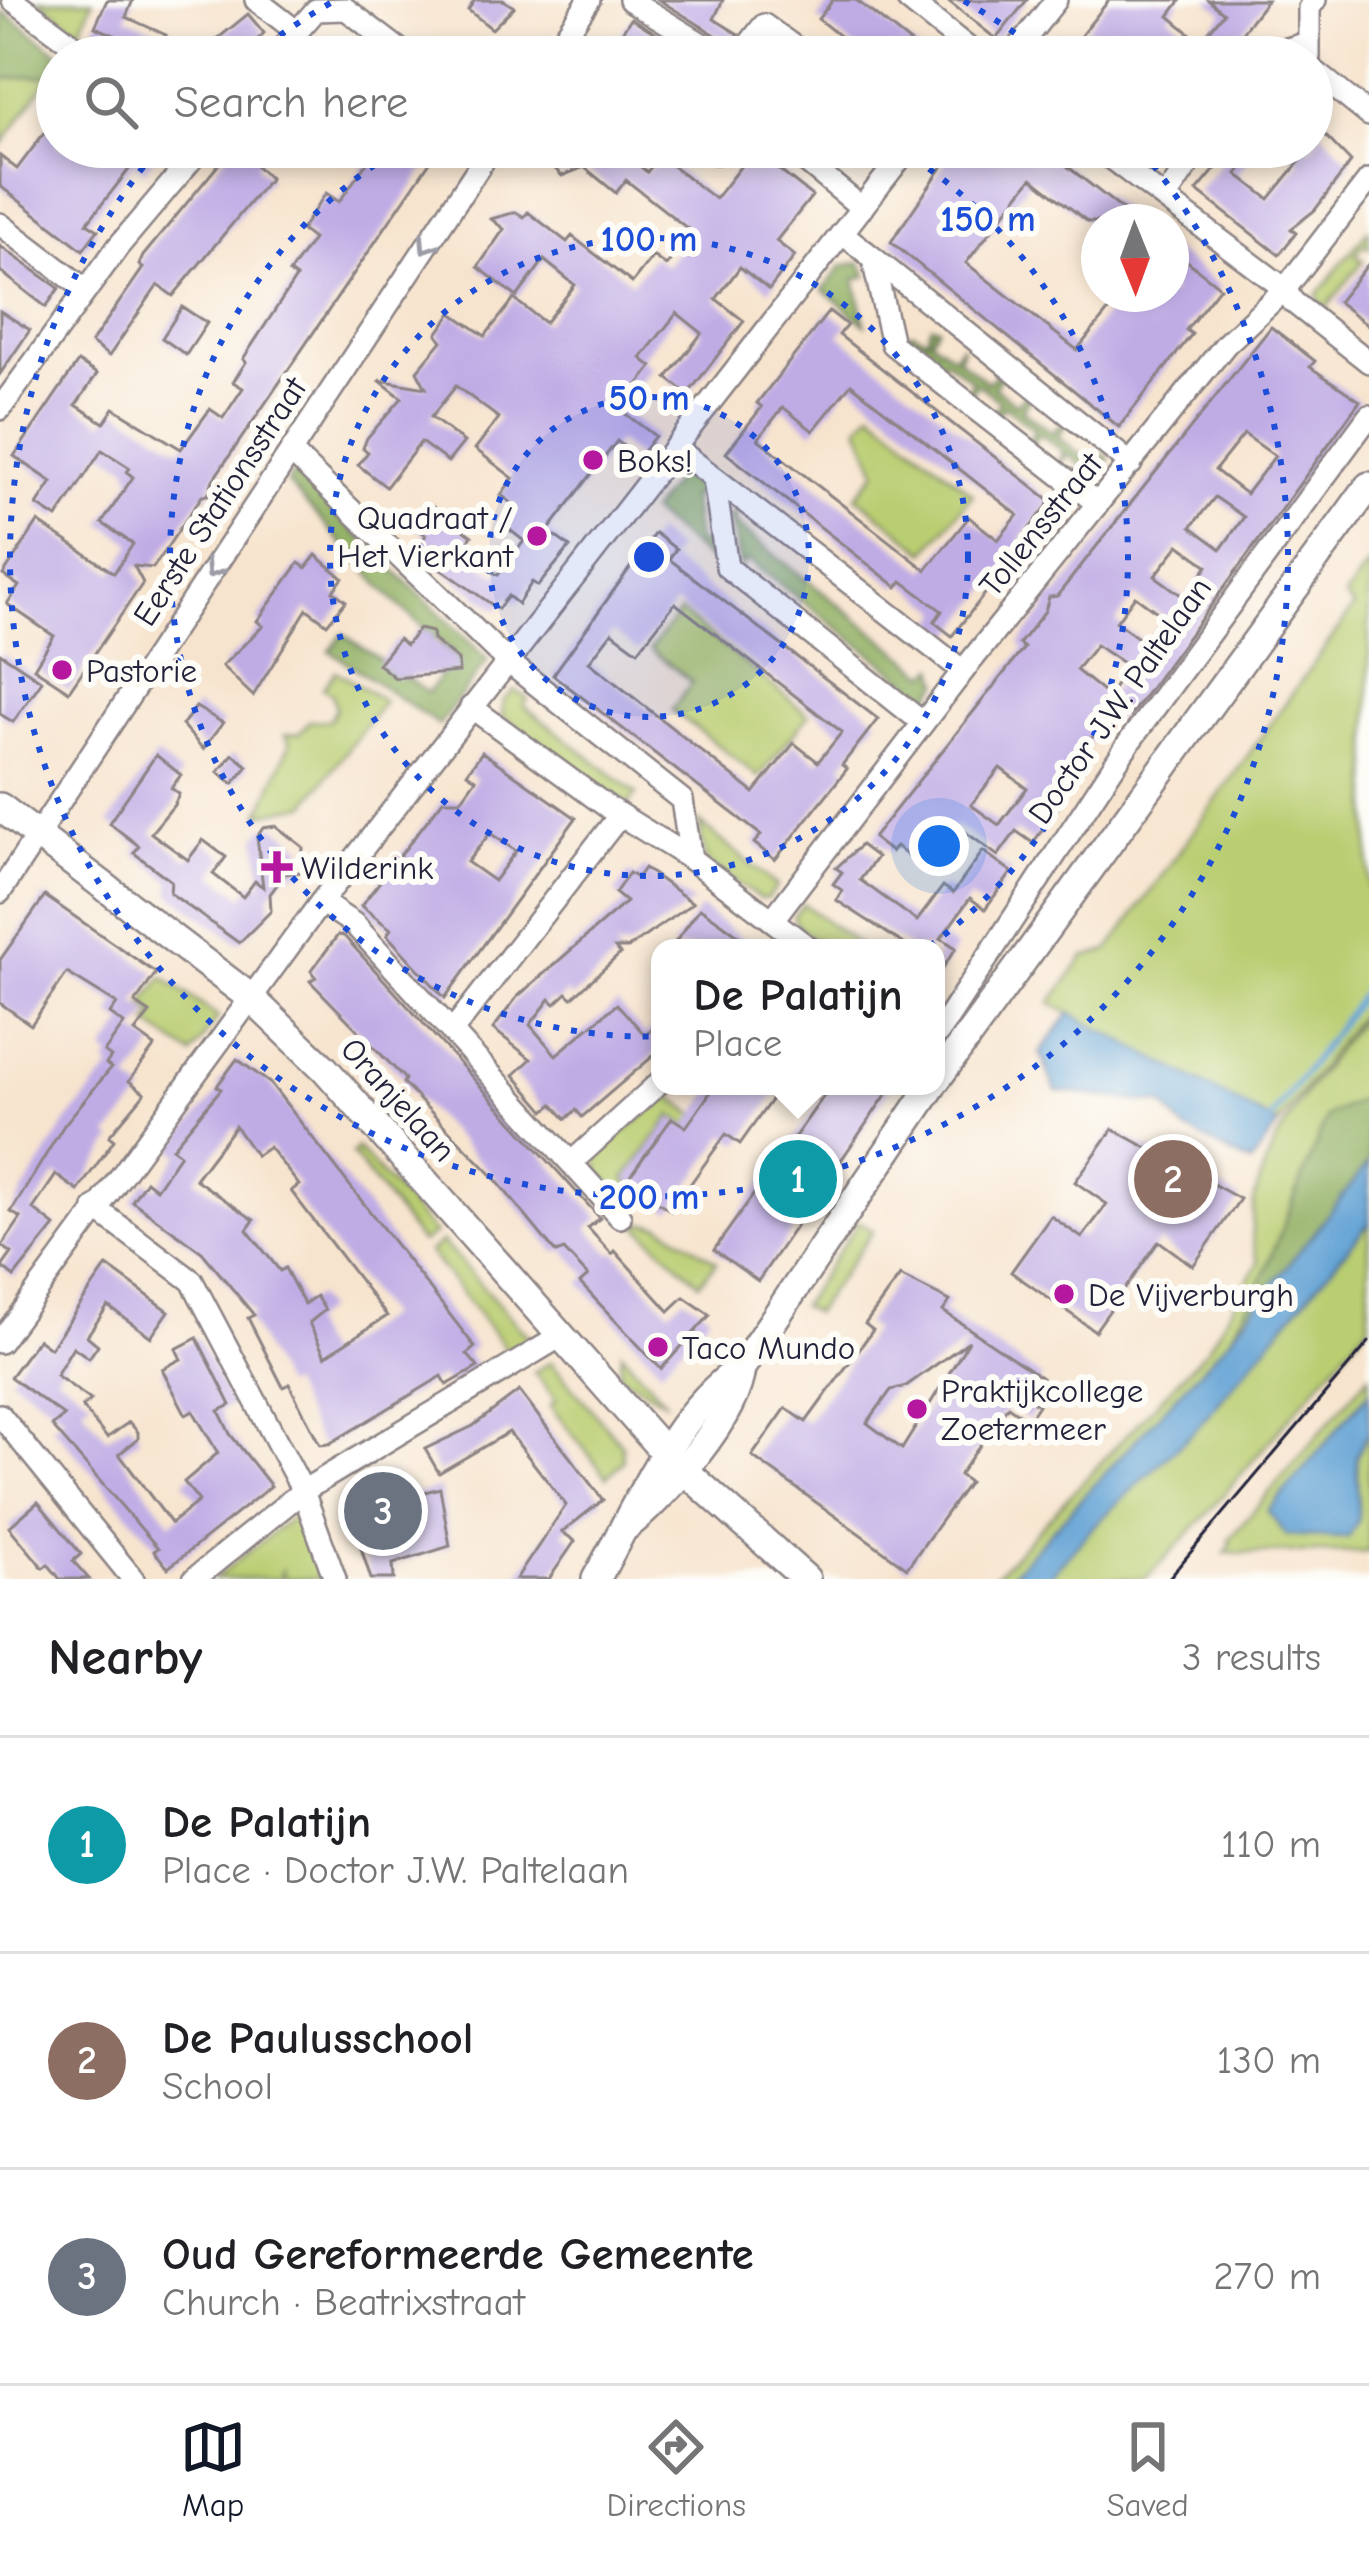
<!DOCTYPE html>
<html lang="en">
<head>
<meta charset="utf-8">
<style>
  :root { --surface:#fff; --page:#f2f2f2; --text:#202124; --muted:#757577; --line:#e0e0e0; --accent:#111827 }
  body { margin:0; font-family:"Comic Neue",sans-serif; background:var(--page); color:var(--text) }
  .compass { position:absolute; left:1081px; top:204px; width:108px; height:108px; border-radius:50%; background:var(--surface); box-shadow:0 6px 18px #0003; rotate:179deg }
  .you { position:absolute; left:939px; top:846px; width:42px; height:42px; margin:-30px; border:9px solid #fff; border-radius:50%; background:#1a73e8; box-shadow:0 0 0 18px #1a73e833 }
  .badge { display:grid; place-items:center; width:78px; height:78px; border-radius:50%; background:var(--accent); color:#fff; font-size:39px; font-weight:700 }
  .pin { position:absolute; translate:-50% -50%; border:6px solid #fff; box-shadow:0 3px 12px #0006 }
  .popup { position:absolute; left:651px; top:939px; width:294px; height:156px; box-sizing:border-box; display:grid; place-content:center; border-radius:24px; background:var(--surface); filter:drop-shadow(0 3px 9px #0005); font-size:39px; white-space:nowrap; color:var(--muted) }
  .popup b { font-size:45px; color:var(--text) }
  .popup::after { content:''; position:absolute; left:50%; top:100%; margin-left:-24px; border:24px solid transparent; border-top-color:var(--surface) }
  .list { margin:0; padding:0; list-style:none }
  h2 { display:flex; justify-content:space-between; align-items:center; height:156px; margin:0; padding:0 48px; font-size:51px }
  h2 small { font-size:39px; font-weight:400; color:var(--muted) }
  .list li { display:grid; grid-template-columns:78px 1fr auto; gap:36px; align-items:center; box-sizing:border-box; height:216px; padding:0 48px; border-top:3px solid var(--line) }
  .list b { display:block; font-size:45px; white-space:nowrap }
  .list p { margin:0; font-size:39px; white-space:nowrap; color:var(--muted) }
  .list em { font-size:39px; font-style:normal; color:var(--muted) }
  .icon { flex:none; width:66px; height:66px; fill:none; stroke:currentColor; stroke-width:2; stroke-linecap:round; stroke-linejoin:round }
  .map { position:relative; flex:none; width:1369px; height:1579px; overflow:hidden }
  .search { position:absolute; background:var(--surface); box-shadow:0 6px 18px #0003; left:36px; right:36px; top:36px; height:132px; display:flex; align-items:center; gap:30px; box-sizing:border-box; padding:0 42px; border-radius:66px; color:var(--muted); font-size:45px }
  .sheet { height:804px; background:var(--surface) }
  nav { display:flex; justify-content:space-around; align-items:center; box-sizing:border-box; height:168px; border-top:3px solid var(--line); background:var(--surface); font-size:33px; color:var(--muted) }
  nav a { display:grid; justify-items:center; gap:6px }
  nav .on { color:var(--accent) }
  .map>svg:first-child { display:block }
</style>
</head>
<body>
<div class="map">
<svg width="1369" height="1579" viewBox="0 0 1369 1579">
  <rect width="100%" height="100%" fill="#fdfcf7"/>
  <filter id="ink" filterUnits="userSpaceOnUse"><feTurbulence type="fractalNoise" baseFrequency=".00833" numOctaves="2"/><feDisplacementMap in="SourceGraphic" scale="24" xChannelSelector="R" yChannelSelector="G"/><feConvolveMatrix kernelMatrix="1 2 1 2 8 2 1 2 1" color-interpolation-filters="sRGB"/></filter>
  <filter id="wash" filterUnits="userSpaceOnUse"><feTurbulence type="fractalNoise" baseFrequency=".004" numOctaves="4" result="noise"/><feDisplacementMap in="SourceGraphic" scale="48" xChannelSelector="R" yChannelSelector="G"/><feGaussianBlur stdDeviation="2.7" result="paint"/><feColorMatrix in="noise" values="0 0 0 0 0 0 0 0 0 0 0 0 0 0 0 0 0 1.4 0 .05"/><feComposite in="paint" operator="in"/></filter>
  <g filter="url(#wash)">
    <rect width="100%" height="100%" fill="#f7e4ce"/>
    <g fill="#b9cd71" stroke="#6e7856" stroke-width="3">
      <path d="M39,0H93L80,31Z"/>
      <path d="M4,12L64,57H57V66L0,147Z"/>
      <path d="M1368,230L1369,248L1363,244L1356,255L1363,261L1324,311L1317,295Z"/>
      <path d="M872,411L973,494L926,552L856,496L877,471L859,426Z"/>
      <path d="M1369,563V1002L1278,1125L1051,1003L1084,957L1108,951L1354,607L1345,597Z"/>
      <path d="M680,612L809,715L759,777L672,710L692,682L650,649Z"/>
      <path d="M336,671L384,701L306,805L260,814L290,743L285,735L300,733L310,721L330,720L336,709L333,695L323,688Z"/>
      <path d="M515,690L528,699L524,706L637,794L628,805L502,716L503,701Z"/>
      <path d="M699,822L777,886L768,898L760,899L706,861Z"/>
      <path d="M803,904L863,948C835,948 807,945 793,917Z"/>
      <path d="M163,977L218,1017L192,1055L148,1024L155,1014L143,1004Z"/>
      <path d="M1369,1007V1095L1333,1115L1263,1277L1230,1338L1007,1579H992L1207,1349L1259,1262C1225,1180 1323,1069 1369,1007Z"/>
      <path d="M669,1094L708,1125L702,1134L672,1115L625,1179L634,1187L620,1193L598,1170L597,1155Z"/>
      <path d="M357,1148L435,1234L421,1243L352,1154Z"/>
      <path d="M859,1221L873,1231L814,1313L801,1306Z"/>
      <path d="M634,1222L661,1225L717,1262L699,1283Z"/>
      <path d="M1369,1223V1324L1203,1519L1145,1579H1047L1093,1527L1196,1429Z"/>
      <path d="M442,1242L534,1343L510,1354L429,1252Z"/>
      <path d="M621,1352L666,1402L620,1375Z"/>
      <path d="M551,1362L622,1445L623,1461L607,1477L550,1406L556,1400L534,1372Z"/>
      <path d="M1369,1375V1392L1268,1511L1358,1520L1357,1455L1369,1431V1552L1225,1553L1232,1544L1229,1540Z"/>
      <path d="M296,1514L307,1517L324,1579H284L282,1571L279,1579H214Z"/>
    </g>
    <g fill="#92b063" stroke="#5a694f" stroke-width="3">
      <path d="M4,12L64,57H57L50,75L0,79Z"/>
      <path d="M860,262L867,276L855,279L865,324L823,290L842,266Z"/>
      <path d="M931,325L938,327L930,339L953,356L962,345L958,359L988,383L997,373L1001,377L994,387L1016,404L1026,395L1030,398L1022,410L1052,433L1061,423L1065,426L1058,437L1094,465L1104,454L1109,458L1103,478L1085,487L1081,484L1090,472L1068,455L1059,465L1063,451L1040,434L1032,444L1028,441L1035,430L1005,406L996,416L992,413L1000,401L978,384L968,395L965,392L973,381L944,359L935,369L929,364L937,353L916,339L908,349L902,336L913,332L926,339Z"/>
      <path d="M294,473L488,660L439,725L330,651L343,634L428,693L454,655L394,601L287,483Z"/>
      <path d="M697,475L706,493L691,496L697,543L713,542L714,555L708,559L650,512L678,476Z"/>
      <path d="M735,514V524L928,674L936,667L940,683L929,697L919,699L909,692L913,685L748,560L741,567L729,516Z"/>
      <path d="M1369,1095V1163L1230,1338L1263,1277L1327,1116Z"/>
    </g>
    <g fill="#61a1d4" stroke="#426288" stroke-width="3">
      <path d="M1070,1013L1270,1120L1278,1125L1251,1164L1184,1129L1163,1104L1056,1091L1040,1053Z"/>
      <path d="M1369,1163V1223L1196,1429L1093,1527L1047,1579H1007L1230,1338Z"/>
      <path d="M1369,1392V1431L1357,1455L1358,1521L1348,1538L1286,1535L1268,1511Z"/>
    </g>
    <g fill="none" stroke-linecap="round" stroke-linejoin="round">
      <path stroke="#61a1d4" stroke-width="6" d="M1270,1120L1369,984"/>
    </g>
    <g id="blocks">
      <g fill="#bface5" fill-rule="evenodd">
        <path d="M107,0H133L126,17L166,35L149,57H113L126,40L95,27Z"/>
        <path d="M475,0H503L514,7L492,29L468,10Z"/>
        <path d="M659,0H723L714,19L738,34L730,44Z"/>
        <path d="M833,0H856L928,57H866L818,19Z"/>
        <path d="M947,0H1027L996,39Z"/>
        <path d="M1109,0H1181L1169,16L1200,42L1224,13L1208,0H1267L1223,57H1064Z"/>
        <path d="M248,14L264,33L240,57H195Z"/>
        <path d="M631,18L694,57H655L620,35Z"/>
        <path d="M57,116V147H162L144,171L134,163L87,223L98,230L83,250L0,186V156L17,169Z"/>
        <path d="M1321,131L1351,162L1315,210L1291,229L1296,233L1279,255L1197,191L1234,147H1258L1237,174L1269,199L1300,161L1288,147H1312Z"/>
        <path d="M233,147H270L256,166L270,178L173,296L158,285L109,356L91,343L143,268L139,265L143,256Z"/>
        <path d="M378,147H440L213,480L208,495L202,496L153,568L134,566L143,583L69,691L34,668L54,636L7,604L19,586L3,575L38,522L114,573L133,544L102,523L133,477L127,472L130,468L102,450L57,518L37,505L52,482L14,456L78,362L97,374L76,405L104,423L114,408L181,449L210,409L223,418L243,388L233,382L246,362L243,359L296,278L289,273L313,239L301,230L326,193L339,202Z"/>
        <path d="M574,147H617L647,172L660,156L715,199L740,167L731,160L741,147H750L812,196L776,241L795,256L769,290L740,267L716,299L744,321L688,394L667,378L702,333L677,313L641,358L652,367L619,409L655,436L638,458L617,441L548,531L570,547L538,586L532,582L518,604L508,596L498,609L437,566L419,545L426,535L413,525L429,504L472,536L460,552L498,575L524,541L505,526L518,508L501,495L513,478L475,449L499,418L456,386L431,417L464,442L448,462L421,442L386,487L358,465L368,452L363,448L367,438L402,398L379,380L426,388L417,371L442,341L437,334L452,313L485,336L514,299L545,323L575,285L544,260L517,297L478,267L504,229L491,219L516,212L524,217L528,212L567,242L572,236L632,283L653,256L666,266L692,232L626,180L616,193L584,167L562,176L542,155Z"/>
        <path d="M835,147H879L862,168Z"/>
        <path d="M956,147H1043L1138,222H1088L1032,178L966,263L1077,350L1122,294H1171V248L1220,287L1186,330L1192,334L1119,427L891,242Z"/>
        <path d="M0,246L59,288L46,307L0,271Z"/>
        <path d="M1369,263V326L1338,302Z"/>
        <path d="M182,307L207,323L186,355L162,338Z"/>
        <path d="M0,311L30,330L0,374Z"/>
        <path d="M829,311L847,325L839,335L1051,501L1020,541L1024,544L952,636L934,622L942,611L902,581L897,587L726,453L762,407L757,403ZM851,384L1018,515L998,540L969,517L926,570L758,439L783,407L813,431Z"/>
        <path d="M1271,327L1315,361L1310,367L1360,401L1299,485L1130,716L1123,710L1117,720L1109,714L1051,795L1061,803L1033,843L1016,831L998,856L956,825L921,867L896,846L891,852L873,838L1024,648L1019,644L1045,611L1049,597L1057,596ZM1244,434L1275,456L1246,494L1215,470ZM1215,497L1244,517L1221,549L1191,527ZM1179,545L1208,566L1185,598L1155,576ZM1135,596L1164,617L1145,643L1116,622ZM1096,645L1129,667L1108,696L1076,670ZM1000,768L1027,788L999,825L971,805Z"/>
        <path d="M655,533L676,549L669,559L878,719L842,765L847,769L775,860L754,843L761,835L553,675ZM675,603L842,732L818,762L794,743L754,793L589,662L612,632L638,651Z"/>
        <path d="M316,555L343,578L333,591L346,601L327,624L307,609L253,696L222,666L263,626L257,621L299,563L306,568Z"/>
        <path d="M419,629L432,632L433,640L458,660L459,672L395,678L378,664L398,639L406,645Z"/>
        <path d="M0,653L42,681L13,722L0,714Z"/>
        <path d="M196,707L223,723L203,749L182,725Z"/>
        <path d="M482,752L576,818L445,998L387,935L391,929L361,906L443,800H461L476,779L467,773ZM490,833L516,851L494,881L467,862Z"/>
        <path d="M233,754L248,766L233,784L218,772Z"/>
        <path d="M156,755L181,775L171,788L179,794L174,805L151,833L188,860L203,840L226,857L213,874L243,897L255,881L263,887L257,837L263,828L276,826L303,847L302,872L285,874L270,894L271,911L239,943L170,893L171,881L134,853L139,846L109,823Z"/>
        <path d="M861,845L877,857L860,880L917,921L943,886L953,893L983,851L1012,872L985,909L970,898L941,938L956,948L936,978V948H910L836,900L843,891L833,884L842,872L836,868Z"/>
        <path d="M644,868L693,903L628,948H615L620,954L572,998L567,993L555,1004L550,999L530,1025L556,1055L617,1004L645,1035L660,1022V1050L582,1117L576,1110L566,1119L553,1104L545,1111L514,1075L531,1059L493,1029L517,997L626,902L615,893L629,873L637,878Z"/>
        <path d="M45,896L156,973L135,1003L150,1013L135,1032L155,1046L129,1081L145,1093L109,1136L114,1140L78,1191L56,1175L33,1209L55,1226L14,1277L2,1267L12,1253L2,1246L21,1218L11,1212L64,1125L111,1068L106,1064L111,1057L104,1052L124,1024L110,1014L117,1004L67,973L31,1025L0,1003V960Z"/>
        <path d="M700,908L723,924L755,948H671Z"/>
        <path d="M338,935L344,936L600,1218L588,1228L612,1254L615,1251L669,1311L684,1297L710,1315L661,1369L580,1283L588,1276L564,1250L556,1253L492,1175L403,1083L405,1079L310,981L316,977L311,971Z"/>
        <path d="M237,1059L271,1084L475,1347L467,1354L478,1367L447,1385L442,1376L329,1444L320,1445L289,1384L283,1387L248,1318L254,1315L202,1252L132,1201L146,1181L156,1189L180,1154L172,1148L221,1089L217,1086ZM235,1126L256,1156L269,1147L299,1185L291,1191L387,1316L325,1356L309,1323L325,1310L316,1296L304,1304L285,1268L280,1271L247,1230L254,1220L195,1179Z"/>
        <path d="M715,1086H781L740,1144L726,1134L671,1211L627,1180L672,1118L686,1127Z"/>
        <path d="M831,1086H892L758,1281L714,1250Z"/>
        <path d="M1113,1129L1240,1199L1193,1266L1159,1241L1095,1331L1011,1272L1051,1216L1082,1238L1107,1204L1075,1182Z"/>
        <path d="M107,1266L169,1311L151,1337L108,1306L87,1336L98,1345L89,1358L73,1347L56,1375L91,1400L82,1407L107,1438L129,1422L138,1432V1439L119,1454L171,1523L199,1501L184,1482L218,1453L193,1411L186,1415L162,1369L181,1359L176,1349L197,1338L231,1405L219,1411L230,1434L271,1486L168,1568L154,1551L158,1548L52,1426L64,1416L10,1377L38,1339L50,1348Z"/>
        <path d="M900,1276L950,1301L943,1311L1042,1378L1028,1398L1038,1405L1028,1420L1008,1406L959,1475L969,1482L907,1568L752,1456L786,1408L806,1422L873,1330L865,1324ZM969,1341L902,1449L867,1423L891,1390L906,1386Z"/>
        <path d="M519,1391L603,1500L562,1532L575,1541L549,1579H516L566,1505L509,1432L439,1473L425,1449L473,1426Z"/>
        <path d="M391,1473L405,1497L440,1488L450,1546L393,1564L394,1579H371L351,1517L385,1505L373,1484Z"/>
        <path d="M38,1502L81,1554L73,1561L89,1579H60L48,1564L43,1568L9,1527Z"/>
      </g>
    </g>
  </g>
  <g filter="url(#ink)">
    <use href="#blocks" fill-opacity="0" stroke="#8c8384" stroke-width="3"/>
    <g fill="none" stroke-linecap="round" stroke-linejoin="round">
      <defs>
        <g id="minor">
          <path d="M13,0L90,57"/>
          <path d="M256,0L296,31"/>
          <path d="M630,0L723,57"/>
          <path d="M908,0L979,57"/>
          <path d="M275,57L316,10L346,9L409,57"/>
          <path d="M551,57L589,0"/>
          <path d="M739,57L764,25L808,57"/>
          <path d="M1011,57L1056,0"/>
          <path d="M1259,57L1308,43"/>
          <path d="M1309,57V8L1315,0"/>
          <path d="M1312,69L1369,115"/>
          <path d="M708,147L716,153"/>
          <path d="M788,147L862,208"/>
          <path d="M1096,147L1285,289L1293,302L1369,362"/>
          <path d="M1166,197L1200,147"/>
          <path d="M0,224L86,290"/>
          <path d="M842,233L1131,464"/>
          <path d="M873,259L892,344L1098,504"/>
          <path d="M0,409L117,248L202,147"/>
          <path d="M676,448L963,671"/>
          <path d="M291,452L507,661L682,800L691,859"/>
          <path d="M714,479L727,567L923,723"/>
          <path d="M471,707L609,808L691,859L809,948"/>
          <path d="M0,892L492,147"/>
          <path d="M321,902L354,924L620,1217"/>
          <path d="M773,919L963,671L1226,344L1285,289L1369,180"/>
          <path d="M454,1029L620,815"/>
          <path d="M938,1033L1130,741L1369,416"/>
          <path d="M572,1162L660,1082"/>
          <path d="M95,1208L192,1281L303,1491L335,1579"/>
          <path d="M0,1342L321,902L909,147"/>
          <path d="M0,1415L133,1579"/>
          <path d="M194,1579L303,1491L561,1336"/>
        </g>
        <g id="tertiary">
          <path d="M0,807L251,998L325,1069L666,1454L806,1579"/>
          <path d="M936,1080L1369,486"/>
          <path d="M627,1526C665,1496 737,1417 741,1368"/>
          <path d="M596,1579C637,1508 671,1416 741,1368L932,1086"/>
        </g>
      </defs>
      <use href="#minor" stroke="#8c8384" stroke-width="26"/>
      <use href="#tertiary" stroke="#8c8384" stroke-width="32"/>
      <use href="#minor" stroke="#fff" stroke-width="21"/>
      <use href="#tertiary" stroke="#fff" stroke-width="27"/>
      <path stroke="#22223b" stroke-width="3" d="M1168,1579L1369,1342"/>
    </g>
    <defs><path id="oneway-chevron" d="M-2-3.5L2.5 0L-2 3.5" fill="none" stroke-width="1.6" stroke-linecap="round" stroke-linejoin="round" transform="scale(3)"/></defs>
    <g stroke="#9c9ca7">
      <use href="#oneway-chevron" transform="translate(427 245) rotate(123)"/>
      <use href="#oneway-chevron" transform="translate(213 570) rotate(123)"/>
    </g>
  </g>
  <circle cx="649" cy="557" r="160" fill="#1d4ed8" fill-opacity=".12"/>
  <g fill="none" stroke="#1d4ed8" stroke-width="6" stroke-dasharray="6 12">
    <circle cx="649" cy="557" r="160"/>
    <circle cx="649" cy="557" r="319"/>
    <path d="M899 149A479 479 0 1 1 399 149"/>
    <path d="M251 57A639 639 0 0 1 334 1M964 1A639 639 0 0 1 1047 57M1142 151A639 639 0 1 1 156 151"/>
  </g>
  <g fill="#b5179e" stroke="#fdfcf7" stroke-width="4.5">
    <circle cx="593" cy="460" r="12"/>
    <circle cx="537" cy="536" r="12"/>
    <circle cx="62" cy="670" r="12"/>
    <path d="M271 849h12v12h12v12h-12v12h-12v-12h-12v-12h12z"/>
    <circle cx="1064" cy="1294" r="12"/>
    <circle cx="658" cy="1347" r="12"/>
    <circle cx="917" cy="1409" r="12"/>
  </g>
  <g text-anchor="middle" stroke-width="12" stroke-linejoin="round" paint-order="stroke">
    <g font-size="33" fill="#22223b" stroke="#fdfcf7" text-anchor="start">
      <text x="617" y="472">Boks!</text>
      <text x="513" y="529" text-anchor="end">Quadraat /<tspan x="513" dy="38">Het Vierkant</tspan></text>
      <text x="86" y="682">Pastorie</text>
      <text x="301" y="879">Wilderink</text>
      <text x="1088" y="1306">De Vijverburgh</text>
      <text x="682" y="1359">Taco Mundo</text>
      <text x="941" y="1402">Praktijkcollege<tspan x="941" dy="38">Zoetermeer</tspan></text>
    </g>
    <g font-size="33" fill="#22223b" stroke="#fdfcf7">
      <text transform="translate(219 501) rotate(-57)" y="12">Eerste Stationsstraat</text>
      <text transform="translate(1040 524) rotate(-51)" y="12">Tollensstraat</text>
      <text transform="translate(1119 700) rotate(-55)" y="12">Doctor J.W. Paltelaan</text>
      <text transform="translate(399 1099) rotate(48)" y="12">Oranjelaan</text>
    </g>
  </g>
  <circle cx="649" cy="557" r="18" fill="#1d4ed8" stroke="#fdfcf7" stroke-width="6"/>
  <g font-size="36" text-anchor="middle" font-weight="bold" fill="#1d4ed8" stroke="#fdfcf7" stroke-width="12" stroke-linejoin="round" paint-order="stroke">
    <text x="988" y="231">150 m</text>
    <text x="649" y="251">100 m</text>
    <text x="649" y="410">50 m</text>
    <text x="649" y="1209">200 m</text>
  </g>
</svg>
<svg class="compass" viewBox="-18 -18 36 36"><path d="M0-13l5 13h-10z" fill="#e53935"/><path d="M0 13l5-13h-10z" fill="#757577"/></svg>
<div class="you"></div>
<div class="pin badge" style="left:798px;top:1179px;background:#0f9aa8">1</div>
<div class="popup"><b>De Palatijn</b>Place</div>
<div class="pin badge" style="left:1173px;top:1179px;background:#8d6e63">2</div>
<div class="pin badge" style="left:383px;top:1511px;background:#6b7280">3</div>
<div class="search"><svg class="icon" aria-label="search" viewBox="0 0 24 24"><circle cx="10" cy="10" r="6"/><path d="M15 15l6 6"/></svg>Search here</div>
</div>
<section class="sheet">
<h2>Nearby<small>3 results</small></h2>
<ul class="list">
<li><span class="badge" style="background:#0f9aa8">1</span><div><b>De Palatijn</b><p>Place · Doctor J.W. Paltelaan</p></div><em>110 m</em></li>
<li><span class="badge" style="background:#8d6e63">2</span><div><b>De Paulusschool</b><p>School</p></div><em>130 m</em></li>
<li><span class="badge" style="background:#6b7280">3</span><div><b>Oud Gereformeerde Gemeente</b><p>Church · Beatrixstraat</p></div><em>270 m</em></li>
</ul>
</section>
<nav>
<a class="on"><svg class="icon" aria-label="map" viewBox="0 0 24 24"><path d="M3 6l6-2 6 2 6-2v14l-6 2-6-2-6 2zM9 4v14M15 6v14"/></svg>Map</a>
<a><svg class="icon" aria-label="directions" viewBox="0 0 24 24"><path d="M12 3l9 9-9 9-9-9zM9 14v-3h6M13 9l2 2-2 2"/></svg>Directions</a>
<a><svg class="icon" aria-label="saved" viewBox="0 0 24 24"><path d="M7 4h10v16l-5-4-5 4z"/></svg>Saved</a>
</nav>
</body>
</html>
